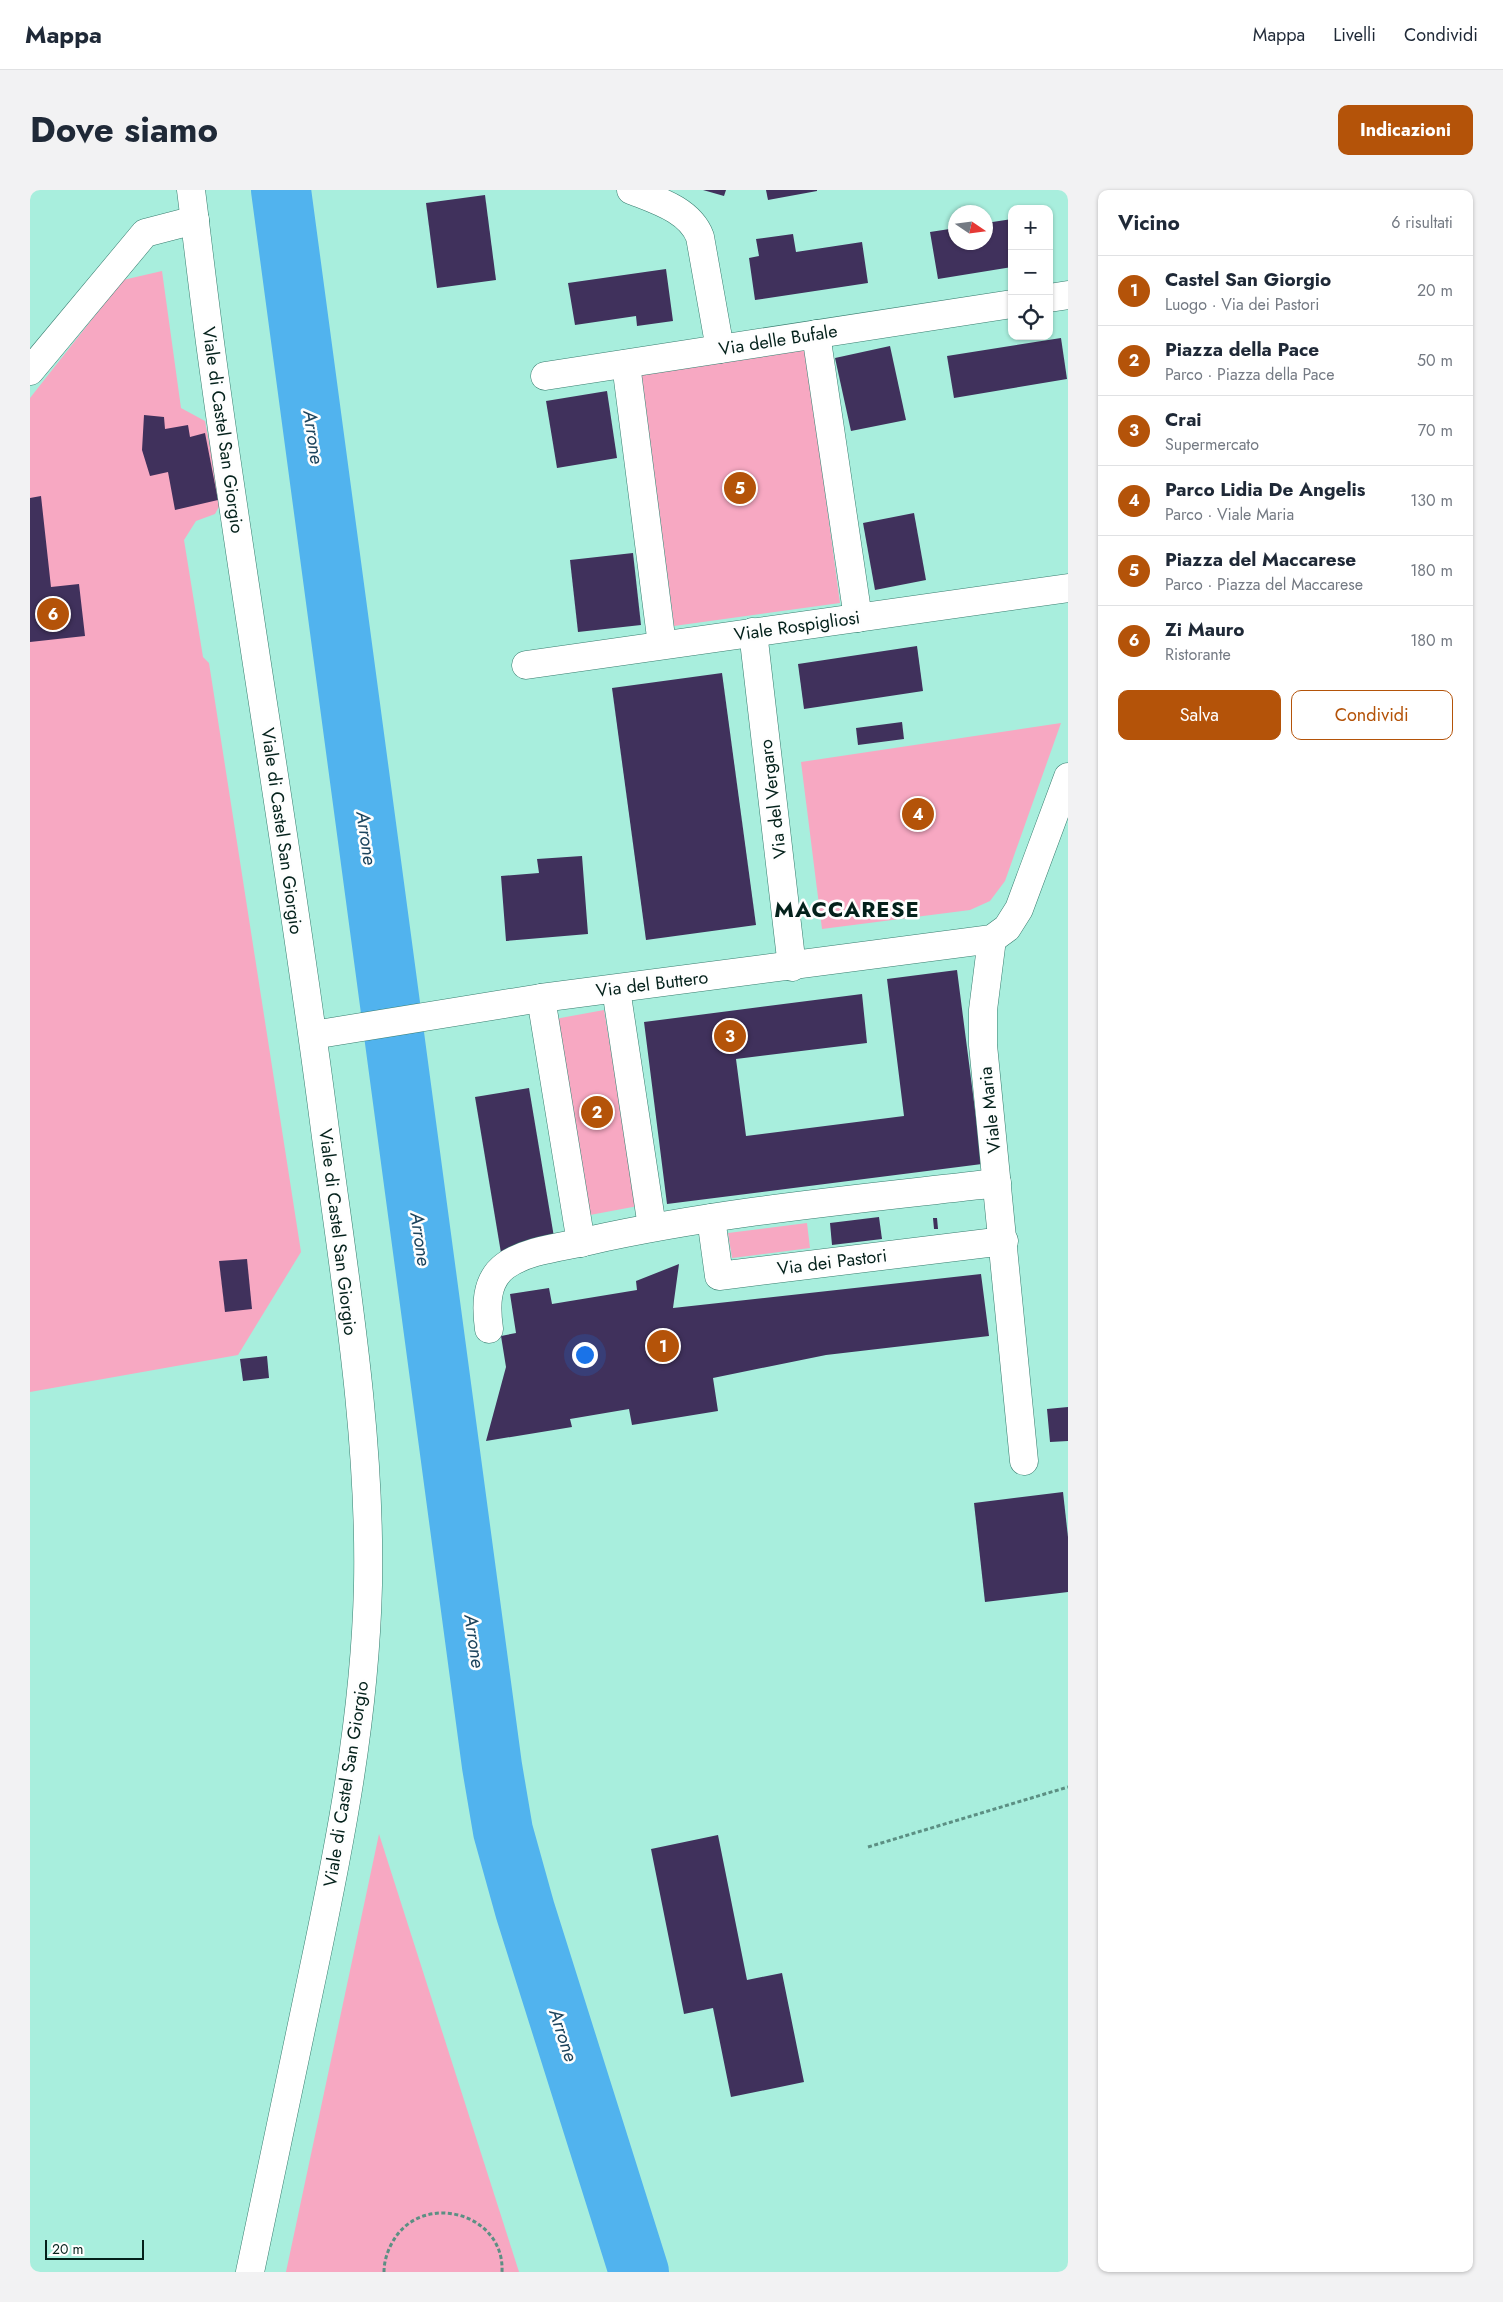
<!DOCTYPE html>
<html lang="it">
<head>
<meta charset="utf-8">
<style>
  :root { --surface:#fff; --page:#f2f2f3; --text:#1f2937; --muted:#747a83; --line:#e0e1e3; --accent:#b45309 }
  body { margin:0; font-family:Jost,sans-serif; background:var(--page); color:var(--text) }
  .controls { position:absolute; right:15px; top:15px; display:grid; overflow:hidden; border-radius:10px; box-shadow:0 1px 4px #0004 }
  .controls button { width:45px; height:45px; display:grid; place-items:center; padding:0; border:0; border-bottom:1px solid var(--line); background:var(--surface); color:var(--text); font:25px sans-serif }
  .compass { position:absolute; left:918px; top:15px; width:45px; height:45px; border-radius:50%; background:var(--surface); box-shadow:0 1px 4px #0004; rotate:103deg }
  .scale { position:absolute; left:15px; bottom:12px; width:99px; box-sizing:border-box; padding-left:5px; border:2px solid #04211b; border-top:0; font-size:14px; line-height:18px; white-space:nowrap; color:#04211b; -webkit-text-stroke:4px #fefefe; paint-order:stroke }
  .you { position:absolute; left:554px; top:1164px; width:18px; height:18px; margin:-12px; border:4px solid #fff; border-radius:50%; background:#1a73e8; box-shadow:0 0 0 8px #1a73e833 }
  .badge { display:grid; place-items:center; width:32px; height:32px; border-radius:50%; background:var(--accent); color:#fff; font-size:16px; font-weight:700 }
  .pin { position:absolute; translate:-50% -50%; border:2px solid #fff; box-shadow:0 1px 5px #0006 }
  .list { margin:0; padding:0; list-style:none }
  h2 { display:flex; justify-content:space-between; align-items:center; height:65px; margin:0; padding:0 20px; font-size:21px }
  h2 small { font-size:16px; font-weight:400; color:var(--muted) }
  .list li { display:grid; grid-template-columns:32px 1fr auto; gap:15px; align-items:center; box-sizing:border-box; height:70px; padding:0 20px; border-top:1px solid var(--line) }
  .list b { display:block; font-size:19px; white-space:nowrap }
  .list p { margin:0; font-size:16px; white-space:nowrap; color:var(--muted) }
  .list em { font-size:16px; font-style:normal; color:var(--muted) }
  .actions { display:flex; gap:10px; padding:15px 20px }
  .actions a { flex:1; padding:11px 0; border:1px solid var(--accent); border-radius:10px; text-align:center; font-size:18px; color:var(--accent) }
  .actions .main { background:var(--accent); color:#fff }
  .icon { flex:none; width:28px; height:28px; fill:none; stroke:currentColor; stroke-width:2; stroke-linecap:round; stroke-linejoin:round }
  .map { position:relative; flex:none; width:1038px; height:2082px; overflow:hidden; border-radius:10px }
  header { display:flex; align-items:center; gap:30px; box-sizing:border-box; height:70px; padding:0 25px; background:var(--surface); border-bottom:1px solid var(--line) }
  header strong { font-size:24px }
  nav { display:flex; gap:28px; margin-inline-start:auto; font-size:18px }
  .intro { display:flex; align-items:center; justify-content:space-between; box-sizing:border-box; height:120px; padding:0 30px }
  h1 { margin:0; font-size:35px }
  .button { padding:12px 22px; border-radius:10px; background:var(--accent); color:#fff; font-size:18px; font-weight:700 }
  main { display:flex; gap:30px; padding:0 30px }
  aside { flex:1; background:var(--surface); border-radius:10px; box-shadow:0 1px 4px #0004 }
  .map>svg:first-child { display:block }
</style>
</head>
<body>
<header>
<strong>Mappa</strong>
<nav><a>Mappa</a><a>Livelli</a><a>Condividi</a></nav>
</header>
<div class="intro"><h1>Dove siamo</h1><a class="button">Indicazioni</a></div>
<main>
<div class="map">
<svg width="1038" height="2082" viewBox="0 0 1038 2082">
  <rect width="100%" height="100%" fill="#a8eedd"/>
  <g fill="#f7a8c2">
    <path d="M132,81L151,218L175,231L191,313L185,324L166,331L154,350L173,467L179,473L271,1062L208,1165L0,1202V208L93,90Z"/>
    <path d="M776,160L810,413L644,436L611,182Z"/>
    <path d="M1031,533L975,691L960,711L940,720L792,739L771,572Z"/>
    <path d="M574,820L608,1016L560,1025L525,829Z"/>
    <path d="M777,1033L780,1058L702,1068L698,1043Z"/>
    <path d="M349,1644L489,2082H256Z"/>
  </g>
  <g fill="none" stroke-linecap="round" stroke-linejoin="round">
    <path stroke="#51b3ee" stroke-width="60" d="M251,0L462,1576L473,1641L495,1720L609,2082"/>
  </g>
  <g fill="#40315c">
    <path d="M673,0H696L694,6Z"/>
    <path d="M736,0H787V1L738,10Z"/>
    <path d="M455,5L466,90L407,98L396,13Z"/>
    <path d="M982,29V77L908,89L900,42L926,38V52H956V33Z"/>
    <path d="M763,44L766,62L832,52L838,93L725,110L719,68L729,66L726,49Z"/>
    <path d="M636,79L643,131L607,136L606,126L545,135L538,93Z"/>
    <path d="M1031,148L1037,189L924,208L917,166Z"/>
    <path d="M860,156L876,230L821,241L805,168Z"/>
    <path d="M577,201L587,268L527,278L516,211Z"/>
    <path d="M114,225L134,227L135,239L158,235L160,247L175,243L188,310L145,320L138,282L120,286L112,260Z"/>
    <path d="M11,306L21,397L49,394L55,446L0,452V308Z"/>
    <path d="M884,323L896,390L845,400L833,333Z"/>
    <path d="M603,363L611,435L548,442L540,370Z"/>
    <path d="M887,456L893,501L774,519L768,474Z"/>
    <path d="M692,483L726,735L616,750L582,498Z"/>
    <path d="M872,532L874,549L828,555L826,538Z"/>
    <path d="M552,666L558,744L476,751L471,686L509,683L507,669Z"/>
    <path d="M927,780L952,974L637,1014L614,832L832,804L837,853L706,869L716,946L874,926L857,789Z"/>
    <path d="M499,898L525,1053L471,1063L445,907Z"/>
    <path d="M849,1027L852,1049L802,1055L800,1033Z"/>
    <path d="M903,1028H907L908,1039H904Z"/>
    <path d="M217,1069L222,1119L195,1122L189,1071Z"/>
    <path d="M649,1074L643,1118L951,1084L959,1146L796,1165L683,1188L688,1221L602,1235L599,1219L540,1229L542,1237L456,1251L476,1177L471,1146L486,1143L480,1104L519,1098L522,1114L607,1100L606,1091Z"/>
    <path d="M237,1166L239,1188L213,1191L210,1169Z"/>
    <path d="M1038,1217V1251L1020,1252L1017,1219Z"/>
    <path d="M1033,1302L1038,1347V1402L955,1412L944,1313Z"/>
    <path d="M688,1645L717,1790L752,1783L774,1892L701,1907L683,1818L654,1824L621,1659Z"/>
  </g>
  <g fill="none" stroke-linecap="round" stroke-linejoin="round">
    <defs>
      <g id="minor">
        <path d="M161,0C169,63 176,126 185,189C219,437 262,684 294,932C314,1086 341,1240 338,1395C335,1527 310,1654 283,1782C262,1882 241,1982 220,2082"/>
        <path d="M601,0C626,10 660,20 670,47L690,159"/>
        <path d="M1019,108L1038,105"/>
        <path d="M786,144L828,428"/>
        <path d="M596,174L632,455"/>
        <path d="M0,181L115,43L165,30"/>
        <path d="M515,186L982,114"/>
        <path d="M723,442L762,777"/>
        <path d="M496,475L1038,398"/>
        <path d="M962,749L953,820V855L994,1271"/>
        <path d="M586,799L622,1037"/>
        <path d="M511,808L551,1053"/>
        <path d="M283,845L511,808L962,749L977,738L989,719L1038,587"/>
        <path d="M681,1028L689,1086L974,1051"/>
        <path d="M459,1139C456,1117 455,1091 475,1076C497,1060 532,1057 558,1051C692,1021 830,1009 967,993"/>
      </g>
    </defs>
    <use href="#minor" stroke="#387d6f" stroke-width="29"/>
    <g stroke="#5c8f83" stroke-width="3" stroke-dasharray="4 2.5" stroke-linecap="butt">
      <path d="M838,1657L1038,1597"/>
      <path d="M354,2082C354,2072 357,2062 362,2053C390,2000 475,2022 472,2082"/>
    </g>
    <use href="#minor" stroke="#fff" stroke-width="28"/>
  </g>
  <g text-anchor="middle" stroke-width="5" stroke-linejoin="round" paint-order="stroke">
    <g font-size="18" fill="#04211b" stroke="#fefefe">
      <text transform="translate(748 150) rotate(-9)" y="6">Via delle Bufale</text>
      <text transform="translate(193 240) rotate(82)" y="6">Viale di Castel San Giorgio</text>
      <text transform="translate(767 436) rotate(-8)" y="6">Viale Rospigliosi</text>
      <text transform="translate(743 609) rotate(-97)" y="6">Via del Vergaro</text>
      <text transform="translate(252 641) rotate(82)" y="6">Viale di Castel San Giorgio</text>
      <text transform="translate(622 794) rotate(-7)" y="6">Via del Buttero</text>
      <text transform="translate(960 920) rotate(-96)" y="6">Viale Maria</text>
      <text transform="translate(308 1042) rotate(83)" y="6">Viale di Castel San Giorgio</text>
      <text transform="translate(802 1072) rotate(-7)" y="6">Via dei Pastori</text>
      <text transform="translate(316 1594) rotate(-81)" y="6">Viale di Castel San Giorgio</text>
    </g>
    <g font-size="19" font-style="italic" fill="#1c445d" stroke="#fefefe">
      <text transform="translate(284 247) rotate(82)" y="7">Arrone</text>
      <text transform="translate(337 648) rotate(82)" y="7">Arrone</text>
      <text transform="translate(391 1049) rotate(82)" y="7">Arrone</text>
      <text transform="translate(445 1451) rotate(82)" y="7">Arrone</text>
      <text transform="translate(534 1845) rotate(72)" y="7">Arrone</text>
    </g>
    <g font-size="22" font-weight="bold" letter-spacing="1" fill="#04211b" stroke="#fefefe">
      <text x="817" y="727">MACCARESE</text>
    </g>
  </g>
</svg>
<div class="controls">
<button>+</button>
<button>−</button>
<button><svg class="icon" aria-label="locate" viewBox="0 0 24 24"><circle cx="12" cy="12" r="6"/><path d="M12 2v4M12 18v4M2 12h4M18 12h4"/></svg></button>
</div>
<svg class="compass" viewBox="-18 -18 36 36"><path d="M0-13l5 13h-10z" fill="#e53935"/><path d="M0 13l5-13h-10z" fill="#747a83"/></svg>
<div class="scale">20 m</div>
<div class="you"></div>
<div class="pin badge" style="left:633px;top:1156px">1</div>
<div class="pin badge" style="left:567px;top:922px">2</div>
<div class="pin badge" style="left:700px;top:846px">3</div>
<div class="pin badge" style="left:888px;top:624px">4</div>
<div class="pin badge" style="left:710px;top:298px">5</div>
<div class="pin badge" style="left:23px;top:424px">6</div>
</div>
<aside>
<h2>Vicino<small>6 risultati</small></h2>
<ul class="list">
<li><span class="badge">1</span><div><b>Castel San Giorgio</b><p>Luogo · Via dei Pastori</p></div><em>20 m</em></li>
<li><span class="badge">2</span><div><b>Piazza della Pace</b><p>Parco · Piazza della Pace</p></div><em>50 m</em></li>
<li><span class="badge">3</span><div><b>Crai</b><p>Supermercato</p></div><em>70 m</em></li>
<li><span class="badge">4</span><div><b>Parco Lidia De Angelis</b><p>Parco · Viale Maria</p></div><em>130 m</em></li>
<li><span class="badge">5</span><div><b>Piazza del Maccarese</b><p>Parco · Piazza del Maccarese</p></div><em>180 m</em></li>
<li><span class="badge">6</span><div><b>Zi Mauro</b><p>Ristorante</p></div><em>180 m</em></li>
</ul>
<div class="actions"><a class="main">Salva</a><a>Condividi</a></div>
</aside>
</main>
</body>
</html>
